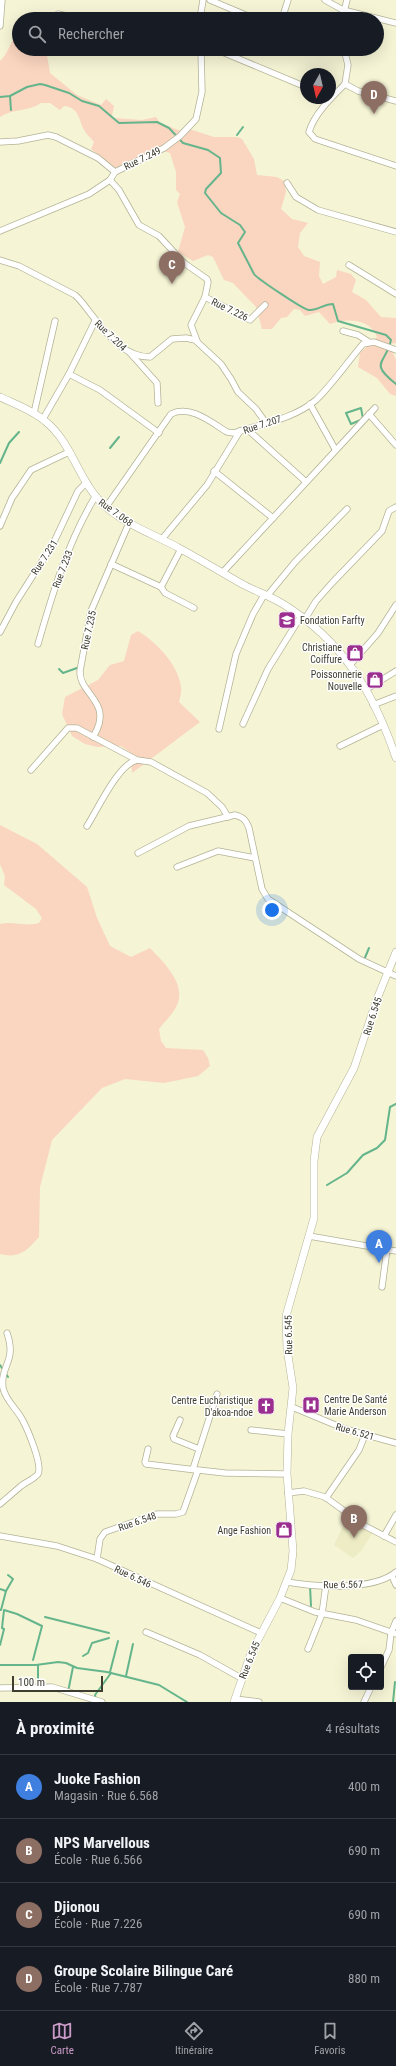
<!DOCTYPE html>
<html lang="fr">
<head>
<meta charset="utf-8">
<style>
  :root { --surface:#171b24; --page:#242831; --text:#f1f3f6; --muted:#9ea1a6; --line:#363941; --accent:#ca9bc8 }
  body { margin:0; font-family:"Roboto Condensed",sans-serif; background:var(--page); color:var(--text) }
  .controls { position:absolute; right:12px; bottom:12px; display:grid; overflow:hidden; border-radius:4px; box-shadow:0 4px 16px #0002 }
  .controls button { width:36px; height:36px; display:grid; place-items:center; padding:0; border:0; border-bottom:1px solid var(--line); background:var(--surface); color:var(--text); font:20px sans-serif }
  .compass { position:absolute; left:300px; top:68px; width:36px; height:36px; border-radius:50%; background:var(--surface); box-shadow:0 4px 16px #0002; rotate:188deg }
  .scale { position:absolute; left:12px; bottom:10px; width:91px; box-sizing:border-box; padding-left:4px; border:2px solid #3d3d30; border-top:0; font-size:11px; line-height:14px; white-space:nowrap; color:#3d3d30; -webkit-text-stroke:3px #fff; paint-order:stroke }
  .you { position:absolute; left:272px; top:910px; width:14px; height:14px; margin:-10px; border:3px solid #fff; border-radius:50%; background:#1a73e8; box-shadow:0 0 0 6px #1a73e833 }
  .badge { display:grid; place-items:center; width:26px; height:26px; border-radius:50%; background:var(--accent); color:#fff; font-size:13px; font-weight:700 }
  .pin { position:absolute; translate:-50% -33px; filter:drop-shadow(0 1px 2px #0008) }
  .pin::after { content:''; position:absolute; top:21px; width:14px; height:12px; background:inherit; clip-path:polygon(0 0,100% 0,50% 100%) }
  .list { margin:0; padding:0; list-style:none }
  h2 { display:flex; justify-content:space-between; align-items:center; height:52px; margin:0; padding:0 16px; font-size:17px }
  h2 small { font-size:13px; font-weight:400; color:var(--muted) }
  .list li { display:grid; grid-template-columns:26px 1fr auto; gap:12px; align-items:center; box-sizing:border-box; height:64px; padding:0 16px; border-top:1px solid var(--line) }
  .list b { display:block; font-size:15px; white-space:nowrap }
  .list p { margin:0; font-size:13px; white-space:nowrap; color:var(--muted) }
  .list em { font-size:13px; font-style:normal; color:var(--muted) }
  .icon { flex:none; width:22px; height:22px; fill:none; stroke:currentColor; stroke-width:2; stroke-linecap:round; stroke-linejoin:round }
  .map { position:relative; flex:none; width:396px; height:1702px; overflow:hidden }
  .search { position:absolute; background:var(--surface); box-shadow:0 4px 16px #0002; left:12px; right:12px; top:12px; height:44px; display:flex; align-items:center; gap:10px; box-sizing:border-box; padding:0 14px; border-radius:22px; color:var(--muted); font-size:15px }
  .sheet { height:308px; background:var(--surface) }
  nav { display:flex; justify-content:space-around; align-items:center; box-sizing:border-box; height:56px; border-top:1px solid var(--line); background:var(--surface); font-size:11px; color:var(--muted) }
  nav a { display:grid; justify-items:center; gap:2px }
  nav .on { color:var(--accent) }
  .map>svg:first-child { display:block }
</style>
</head>
<body>
<div class="map">
<svg width="396" height="1702" viewBox="0 0 396 1702">
  <rect width="100%" height="100%" fill="#f5f4d5"/>
  <path fill="#edecc5" d="M350,1518L373,1532L362,1550L353,1558L334,1545L344,1524Z"/>
  <g fill="#fad5bf">
    <path d="M19,32V49H46L50,73L77,95L101,105L106,99L114,106L112,116L114,118L142,120L156,117L160,123L181,131L189,129L214,137H237L242,139L254,159L257,175L277,177L284,181L286,192L281,209L292,219L308,223L300,233L298,247L304,256L320,262L319,276L323,284L336,277L337,270L351,274L356,280L352,292L366,300L381,317L396,318V343L389,344L396,360V396L390,394L377,378L358,367L360,353L377,337C370,318 346,318 330,324L319,312L305,316L300,310L294,309L287,317L281,318L272,329H262L256,307L233,283L224,280L213,257L208,255L193,261L178,252L185,227L177,202L180,194L176,190V172L170,153L164,151L116,168L91,149L94,142C91,138 86,134 84,130C79,120 79,107 64,106L60,110L50,103H41C29,112 13,108 0,117V61C9,53 10,40 19,32Z"/>
    <path d="M138,631C156,642 178,664 181,687C182,691 180,697 179,702L200,722L132,773L131,753L121,746L97,747L85,744L72,736L62,714L65,697L98,680L110,665L124,661L131,635Z"/>
    <path d="M0,825L37,844L87,887L97,918L110,946L131,957L150,948C165,964 189,986 175,1009C171,1016 164,1022 159,1029L161,1041L166,1048L203,1050L208,1058L210,1066L198,1076L164,1083L125,1079L102,1088L52,1140L40,1187L39,1237C27,1250 20,1259 0,1254V924C13,921 25,927 39,923L42,918L36,909L4,885L5,876L0,864Z"/>
  </g>
  <g fill="none" stroke-linecap="round" stroke-linejoin="round">
    <g stroke="#65b58c" stroke-width="2">
      <path d="M10,96L11,110"/>
      <path d="M0,97L10,96L27,87L40,84L45,85L69,93L82,101L99,106L119,123L157,122L169,128L183,143L208,150L220,158L221,173L206,189L205,193L221,213L240,225L245,232L238,243L254,274C258,279 304,310 309,310C317,311 324,304 333,304L338,321L386,335L391,340C386,364 368,362 396,384"/>
      <path d="M237,135L243,127"/>
      <path d="M361,408L363,419L351,424L346,413Z"/>
      <path d="M110,448L119,437"/>
      <path d="M0,463L9,443L19,432"/>
      <path d="M59,669L63,673L77,668"/>
      <path d="M364,960L369,948"/>
      <path d="M327,1185L347,1173L363,1155L377,1148L385,1140L390,1107L396,1104"/>
      <path d="M0,1365L8,1377"/>
      <path d="M310,1586L311,1606"/>
      <path d="M0,1589L6,1591"/>
      <path d="M0,1610H1L6,1591L13,1579L8,1575"/>
      <path d="M45,1617L109,1633"/>
      <path d="M0,1645L4,1629L2,1628L4,1610L17,1614L42,1626L33,1660"/>
      <path d="M83,1656L88,1653L92,1643L109,1638"/>
      <path d="M0,1665H36L58,1662L66,1663L77,1668L107,1672L159,1685L187,1702"/>
      <path d="M38,1665V1687"/>
      <path d="M110,1672L118,1641"/>
      <path d="M126,1676L133,1644"/>
      <path d="M68,1692L73,1667"/>
      <path d="M96,1700L95,1695L111,1673"/>
      <path d="M393,1702L395,1682"/>
    </g>
    <defs>
      <g id="minor">
        <path d="M210,0L255,19"/>
        <path d="M325,0L343,10L396,23"/>
        <path d="M58,14L81,19"/>
        <path d="M200,19L203,0"/>
        <path d="M282,19L288,0"/>
        <path d="M342,19L347,0"/>
        <path d="M0,26L2,0"/>
        <path d="M215,49L306,87"/>
        <path d="M332,49L345,52"/>
        <path d="M344,49L348,65L345,84L358,91L396,101"/>
        <path d="M345,84C332,97 314,114 309,132L315,139L396,166"/>
        <path d="M0,142L18,141L48,135L56,137L98,158L115,172"/>
        <path d="M110,180L119,190L139,225L159,236L184,263L207,279L208,282L205,297L250,320L265,305"/>
        <path d="M287,183L296,197L318,210L396,232"/>
        <path d="M0,231L89,194L110,180L115,172L164,148L180,136L196,119L202,92L201,49"/>
        <path d="M0,260L19,266L75,295C83,302 88,311 95,319C109,337 126,357 150,357L172,339L186,338L195,340L221,364L231,379L238,392L256,409L266,423"/>
        <path d="M349,265L396,294"/>
        <path d="M343,331L358,335L369,342"/>
        <path d="M197,341L191,325L205,297"/>
        <path d="M130,353L157,383L158,403"/>
        <path d="M69,374L100,390L159,433"/>
        <path d="M310,404L335,449"/>
        <path d="M34,413L55,321"/>
        <path d="M369,414L396,445"/>
        <path d="M43,419L69,374L95,321"/>
        <path d="M247,429L305,481"/>
        <path d="M214,471L273,518"/>
        <path d="M106,507L171,414C190,404 212,423 227,432L234,433C261,424 294,419 316,400C331,386 349,360 363,344L374,342L396,350"/>
        <path d="M0,526L12,498L31,470L69,452"/>
        <path d="M162,539L207,485L240,431"/>
        <path d="M111,564L161,587L165,593L194,608"/>
        <path d="M223,572L375,408"/>
        <path d="M161,587L181,549"/>
        <path d="M267,596L295,562L347,509"/>
        <path d="M305,619L316,601L332,583L382,531L389,511L396,507"/>
        <path d="M0,632L16,602L53,544L78,491L84,485L88,484"/>
        <path d="M38,644C53,592 67,544 95,497"/>
        <path d="M350,665L378,633L396,605"/>
        <path d="M367,689L396,671"/>
        <path d="M373,705L396,696"/>
        <path d="M243,724L268,669L301,616"/>
        <path d="M219,729L236,654L253,614L264,595"/>
        <path d="M93,737C115,702 79,695 80,671L91,611L129,523"/>
        <path d="M340,746L383,725"/>
        <path d="M31,770L68,728H77L137,760L151,762L207,793L222,807L228,817"/>
        <path d="M87,826C98,809 118,764 137,760"/>
        <path d="M138,853L189,826L235,815C243,817 246,820 249,828L262,889L268,899L359,959L396,976"/>
        <path d="M177,867L218,851L255,858"/>
        <path d="M309,1236L396,1251"/>
        <path d="M382,1287L387,1249"/>
        <path d="M292,1407L345,1429L396,1443"/>
        <path d="M180,1420L173,1436L174,1439L199,1449"/>
        <path d="M251,1430L288,1434"/>
        <path d="M148,1449L145,1462L146,1464L196,1470"/>
        <path d="M193,1469L217,1394"/>
        <path d="M288,1493L304,1491L325,1497L365,1526L396,1542"/>
        <path d="M326,1498L359,1450L365,1435"/>
        <path d="M0,1504C7,1498 14,1492 21,1486C26,1482 34,1479 38,1474C43,1465 27,1428 22,1419C16,1408 6,1401 3,1388C0,1365 17,1362 7,1333"/>
        <path d="M0,1536L57,1546L97,1559L261,1633"/>
        <path d="M384,1536L396,1515"/>
        <path d="M97,1559L100,1539L105,1532L157,1514H176L183,1512L198,1470L225,1473L287,1474"/>
        <path d="M392,1576L396,1585"/>
        <path d="M287,1582C315,1587 373,1591 396,1572"/>
        <path d="M280,1598L315,1612L356,1620L396,1634"/>
        <path d="M146,1632L200,1655L241,1678"/>
        <path d="M308,1649L322,1614L326,1585"/>
        <path d="M381,1667L389,1650L391,1633L396,1621"/>
        <path d="M0,1688L52,1687L102,1702"/>
        <path d="M235,1699L259,1702"/>
        <path d="M364,1702L371,1687"/>
      </g>
      <g id="tertiary">
        <path d="M0,397C15,404 32,410 45,421C73,443 79,484 106,507C127,525 155,535 179,548C201,560 221,572 242,584C255,591 270,596 283,604C343,641 374,693 396,758"/>
        <path d="M234,1702L251,1653L280,1598L291,1570L293,1551L287,1474L288,1434L293,1388L287,1349L286,1316L314,1218V1161L317,1137L354,1068L377,999L396,952"/>
      </g>
    </defs>
    <use href="#minor" stroke="#b4b396" stroke-width="7"/>
    <use href="#tertiary" stroke="#b4b396" stroke-width="8"/>
    <use href="#minor" stroke="#fff" stroke-width="5.5"/>
    <use href="#tertiary" stroke="#fff" stroke-width="7"/>
  </g>
  <defs>
    <symbol id="school-square" viewBox="-11 -11 22 22"><rect x="-9" y="-9" width="18" height="18" rx="4" fill="#9b2f8f" stroke="#fff"/><path d="M0-5L7-2L0 1L-7-2ZM-4 1L0 2.5L4 1V4Q0 6-4 4Z" fill="#fff"/></symbol>
    <symbol id="shop-square" viewBox="-11 -11 22 22"><rect x="-9" y="-9" width="18" height="18" rx="4" fill="#9b2f8f" stroke="#fff"/><path d="M-5-2.5h2.3a2.7 3.5 0 0 1 5.4 0H5L5.5 6h-11ZM-1.5-2.5h3a1.5 2.3 0 0 0-3 0Z" fill="#fff"/></symbol>
    <symbol id="hospital-square" viewBox="-11 -11 22 22"><rect x="-9" y="-9" width="18" height="18" rx="4" fill="#9b2f8f" stroke="#fff"/><path d="M-5-5h3v3.5h4V-5h3V5h-3V1.5h-4V5h-3Z" fill="#fff"/></symbol>
    <symbol id="church-square" viewBox="-11 -11 22 22"><rect x="-9" y="-9" width="18" height="18" rx="4" fill="#9b2f8f" stroke="#fff"/><path d="M-1.2-6h2.4v3.5h3.3v2.4h-3.3V6h-2.4V-.1h-3.3v-2.4h3.3Z" fill="#fff"/></symbol>
  </defs>
  <g fill-rule="evenodd">
    <use href="#school-square" x="277" y="610" width="20" height="20"/>
    <use href="#shop-square" x="345" y="643" width="20" height="20"/>
    <use href="#shop-square" x="365" y="670" width="20" height="20"/>
    <use href="#hospital-square" x="301" y="1395" width="20" height="20"/>
    <use href="#church-square" x="256" y="1396" width="20" height="20"/>
    <use href="#shop-square" x="274" y="1520" width="20" height="20"/>
  </g>
  <g text-anchor="middle" stroke-width="3" stroke-linejoin="round" paint-order="stroke">
    <g font-size="10" fill="#3d3d30" stroke="#fff">
      <text transform="translate(142 158) rotate(-26)" y="4">Rue 7.249</text>
      <text transform="translate(230 309) rotate(26)" y="4">Rue 7.226</text>
      <text transform="translate(111 335) rotate(44)" y="4">Rue 7.204</text>
      <text transform="translate(262 424) rotate(-18)" y="4">Rue 7.207</text>
      <text transform="translate(116 512) rotate(36)" y="4">Rue 7.068</text>
      <text transform="translate(44 557) rotate(-57)" y="4">Rue 7.231</text>
      <text transform="translate(62 569) rotate(-69)" y="4">Rue 7.233</text>
      <text transform="translate(88 630) rotate(-78)" y="4">Rue 7.235</text>
      <text transform="translate(372 1016) rotate(-72)" y="4">Rue 6.545</text>
      <text transform="translate(288 1335) rotate(-91)" y="4">Rue 6.545</text>
      <text transform="translate(355 1431) rotate(16)" y="4">Rue 6.521</text>
      <text transform="translate(137 1521) rotate(-19)" y="4">Rue 6.548</text>
      <text transform="translate(133 1576) rotate(25)" y="4">Rue 6.546</text>
      <text transform="translate(343 1584) rotate(-1)" y="4">Rue 6.567</text>
      <text transform="translate(249 1660) rotate(-68)" y="4">Rue 6.545</text>
    </g>
    <g font-size="10" fill="#3d3d30" stroke="#fff" text-anchor="end">
      <text x="300" y="624" text-anchor="start">Fondation Farfty</text>
      <text x="342" y="651">Christiane<tspan x="342" dy="12">Coiffure</tspan></text>
      <text x="362" y="678">Poissonnerie<tspan x="362" dy="12">Nouvelle</tspan></text>
      <text x="324" y="1403" text-anchor="start">Centre De Santé<tspan x="324" dy="12">Marie Anderson</tspan></text>
      <text x="253" y="1404">Centre Eucharistique<tspan x="253" dy="12">D'akoa-ndoe</tspan></text>
      <text x="271" y="1534">Ange Fashion</text>
    </g>
  </g>
</svg>
<div class="controls">
<button><svg class="icon" aria-label="locate" viewBox="0 0 24 24"><circle cx="12" cy="12" r="6"/><path d="M12 2v4M12 18v4M2 12h4M18 12h4"/></svg></button>
</div>
<svg class="compass" viewBox="-18 -18 36 36"><path d="M0-13l5 13h-10z" fill="#e53935"/><path d="M0 13l5-13h-10z" fill="#9ea1a6"/></svg>
<div class="scale">100 m</div>
<div class="you"></div>
<div class="pin badge" style="left:379px;top:1263px;background:#3f7fe0">A</div>
<div class="pin badge" style="left:354px;top:1538px;background:#8d6e63">B</div>
<div class="pin badge" style="left:172px;top:284px;background:#8d6e63">C</div>
<div class="pin badge" style="left:374px;top:114px;background:#8d6e63">D</div>
<div class="search"><svg class="icon" aria-label="search" viewBox="0 0 24 24"><circle cx="10" cy="10" r="6"/><path d="M15 15l6 6"/></svg>Rechercher</div>
</div>
<section class="sheet">
<h2>À proximité<small>4 résultats</small></h2>
<ul class="list">
<li><span class="badge" style="background:#3f7fe0">A</span><div><b>Juoke Fashion</b><p>Magasin · Rue 6.568</p></div><em>400 m</em></li>
<li><span class="badge" style="background:#8d6e63">B</span><div><b>NPS Marvellous</b><p>École · Rue 6.566</p></div><em>690 m</em></li>
<li><span class="badge" style="background:#8d6e63">C</span><div><b>Djionou</b><p>École · Rue 7.226</p></div><em>690 m</em></li>
<li><span class="badge" style="background:#8d6e63">D</span><div><b>Groupe Scolaire Bilingue Caré</b><p>École · Rue 7.787</p></div><em>880 m</em></li>
</ul>
</section>
<nav>
<a class="on"><svg class="icon" aria-label="map" viewBox="0 0 24 24"><path d="M3 6l6-2 6 2 6-2v14l-6 2-6-2-6 2zM9 4v14M15 6v14"/></svg>Carte</a>
<a><svg class="icon" aria-label="directions" viewBox="0 0 24 24"><path d="M12 3l9 9-9 9-9-9zM9 14v-3h6M13 9l2 2-2 2"/></svg>Itinéraire</a>
<a><svg class="icon" aria-label="saved" viewBox="0 0 24 24"><path d="M7 4h10v16l-5-4-5 4z"/></svg>Favoris</a>
</nav>
</body>
</html>
